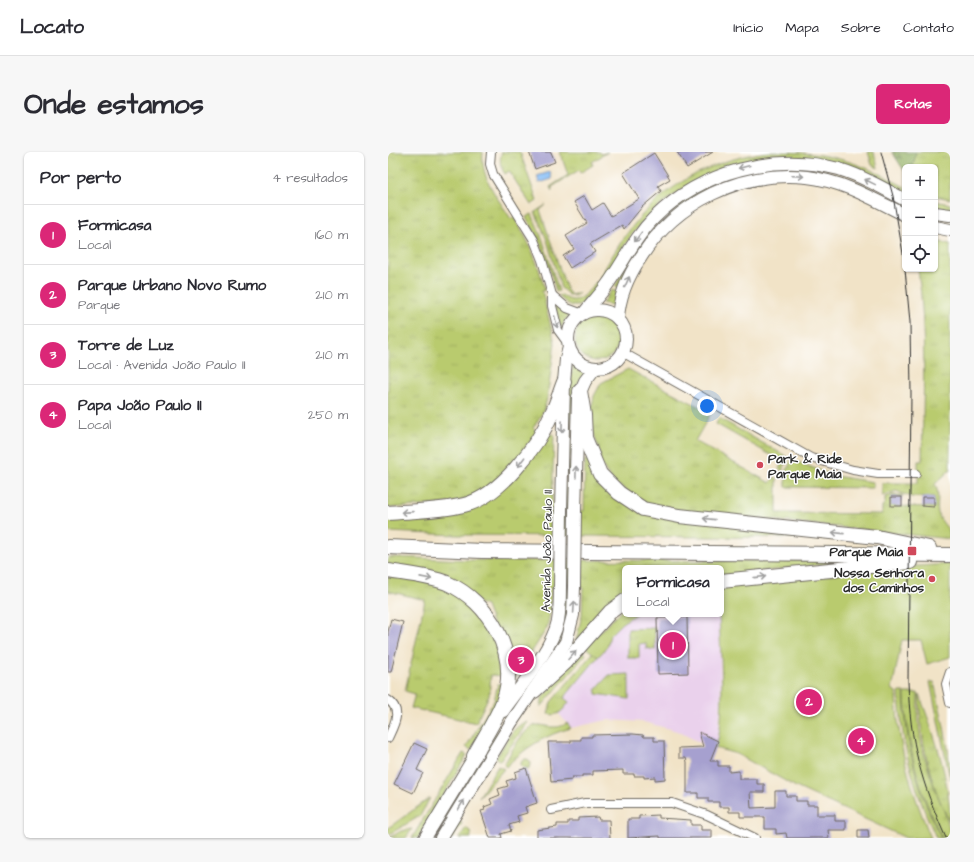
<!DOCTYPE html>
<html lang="pt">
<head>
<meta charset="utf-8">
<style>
  :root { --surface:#fff; --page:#f7f7f7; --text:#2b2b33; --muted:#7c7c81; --line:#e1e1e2; --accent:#db2777 }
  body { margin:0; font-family:"Architects Daughter",sans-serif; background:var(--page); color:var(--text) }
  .controls { position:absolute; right:12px; top:12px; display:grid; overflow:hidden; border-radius:6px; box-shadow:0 1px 3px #0004 }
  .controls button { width:36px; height:36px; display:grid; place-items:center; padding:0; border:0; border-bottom:1px solid var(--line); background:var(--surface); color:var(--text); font:20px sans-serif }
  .you { position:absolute; left:319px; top:254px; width:14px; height:14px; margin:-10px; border:3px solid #fff; border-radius:50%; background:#1a73e8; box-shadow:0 0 0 6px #1a73e833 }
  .badge { display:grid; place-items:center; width:26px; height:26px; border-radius:50%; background:var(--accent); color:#fff; font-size:13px; font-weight:700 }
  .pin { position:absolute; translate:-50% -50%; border:2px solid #fff; box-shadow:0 1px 4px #0006 }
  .popup { position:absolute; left:234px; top:413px; width:102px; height:52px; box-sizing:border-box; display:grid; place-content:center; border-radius:6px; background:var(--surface); filter:drop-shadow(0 1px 3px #0005); font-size:13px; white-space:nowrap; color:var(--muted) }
  .popup b { font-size:15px; color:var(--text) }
  .popup::after { content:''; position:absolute; left:50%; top:100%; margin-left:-8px; border:8px solid transparent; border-top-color:var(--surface) }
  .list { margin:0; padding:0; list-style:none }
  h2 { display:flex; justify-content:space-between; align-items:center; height:52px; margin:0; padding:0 16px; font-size:17px }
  h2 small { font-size:13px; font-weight:400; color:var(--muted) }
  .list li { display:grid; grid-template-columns:26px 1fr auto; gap:12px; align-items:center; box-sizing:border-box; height:60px; padding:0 16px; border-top:1px solid var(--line) }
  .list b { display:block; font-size:15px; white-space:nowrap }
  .list p { margin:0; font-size:13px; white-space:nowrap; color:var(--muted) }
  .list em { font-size:13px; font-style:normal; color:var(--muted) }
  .icon { flex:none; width:22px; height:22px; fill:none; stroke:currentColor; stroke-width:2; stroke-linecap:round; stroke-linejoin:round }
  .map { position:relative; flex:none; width:562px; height:686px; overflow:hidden; border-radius:6px }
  header { display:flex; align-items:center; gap:24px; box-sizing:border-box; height:56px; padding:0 20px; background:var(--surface); border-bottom:1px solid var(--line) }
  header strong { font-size:19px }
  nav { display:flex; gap:22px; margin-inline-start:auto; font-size:14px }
  .intro { display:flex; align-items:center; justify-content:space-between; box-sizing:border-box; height:96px; padding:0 24px }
  h1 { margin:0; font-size:28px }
  .button { padding:10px 18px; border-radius:6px; background:var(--accent); color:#fff; font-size:14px; font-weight:700 }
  main { display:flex; gap:24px; padding:0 24px }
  aside { flex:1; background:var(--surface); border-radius:6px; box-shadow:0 1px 3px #0004 }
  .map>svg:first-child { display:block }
</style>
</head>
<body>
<header>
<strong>Locato</strong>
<nav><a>Início</a><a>Mapa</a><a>Sobre</a><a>Contato</a></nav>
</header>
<div class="intro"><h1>Onde estamos</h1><a class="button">Rotas</a></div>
<main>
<aside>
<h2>Por perto<small>4 resultados</small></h2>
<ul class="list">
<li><span class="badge">1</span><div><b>Formicasa</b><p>Local</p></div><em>160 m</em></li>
<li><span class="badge">2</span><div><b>Parque Urbano Novo Rumo</b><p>Parque</p></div><em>210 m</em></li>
<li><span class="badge">3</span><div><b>Torre de Luz</b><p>Local · Avenida João Paulo II</p></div><em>210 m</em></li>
<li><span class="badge">4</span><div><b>Papa João Paulo II</b><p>Local</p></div><em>250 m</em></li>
</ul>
</aside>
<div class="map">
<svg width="562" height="686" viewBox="0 0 562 686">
  <defs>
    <pattern id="grass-tufts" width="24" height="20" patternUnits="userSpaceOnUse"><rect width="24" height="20" fill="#b9cb6e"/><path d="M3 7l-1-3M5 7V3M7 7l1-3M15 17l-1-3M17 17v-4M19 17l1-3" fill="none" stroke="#9fae5f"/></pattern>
    <pattern id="forest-firs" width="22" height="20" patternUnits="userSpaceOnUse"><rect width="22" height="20" fill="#92af61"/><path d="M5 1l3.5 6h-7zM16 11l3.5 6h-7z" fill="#778f50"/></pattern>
  </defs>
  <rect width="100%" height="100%" fill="#fff"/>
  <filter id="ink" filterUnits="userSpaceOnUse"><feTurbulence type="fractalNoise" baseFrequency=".025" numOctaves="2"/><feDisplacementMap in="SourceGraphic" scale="8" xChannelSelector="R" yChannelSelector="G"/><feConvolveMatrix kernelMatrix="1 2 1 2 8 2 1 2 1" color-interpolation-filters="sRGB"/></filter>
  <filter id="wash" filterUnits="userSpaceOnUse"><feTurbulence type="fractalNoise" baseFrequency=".012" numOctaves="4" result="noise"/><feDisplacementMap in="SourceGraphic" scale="16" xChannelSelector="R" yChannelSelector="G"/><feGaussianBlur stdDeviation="0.9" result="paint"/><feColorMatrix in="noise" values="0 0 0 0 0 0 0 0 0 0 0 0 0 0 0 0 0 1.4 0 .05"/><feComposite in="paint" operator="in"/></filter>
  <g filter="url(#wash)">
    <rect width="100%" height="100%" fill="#f1e3c7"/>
    <path fill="#ead1ec" d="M248,462H331L333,548L330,589L327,598L289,579L256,570L219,568L183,576L166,556L219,495L222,483L234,471Z"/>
    <g fill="url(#grass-tufts)" stroke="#727b4c">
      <path d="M0,0H95C92,26 110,46 123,67L126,65C141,89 150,111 157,138L154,139L167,191L159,247L155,260L145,276L149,279C130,307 106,341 71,349C48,354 23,354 0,356Z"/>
      <path d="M114,0H132L149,49L143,53L121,19L117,22C112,15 111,8 114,0Z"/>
      <path d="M172,0H212L213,2L220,0L204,10L205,13L192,21L191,18L164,35V39L162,35L180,23Z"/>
      <path d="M381,0C440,0 465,7 517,35V42C492,28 467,14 439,8C364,0 289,24 243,84C233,97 225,114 216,128L212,125C223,106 234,86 249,69C282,29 330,6 381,0Z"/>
      <path d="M480,0H486L490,16L484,13Z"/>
      <path d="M528,0H562V47L547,44V15H525Z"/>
      <path d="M394,16L427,18L447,22L480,35L517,54V57C491,43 466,29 436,22C374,7 305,33 263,81C249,97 240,117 230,136L227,134C256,82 286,42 346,24C361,19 378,18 394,16Z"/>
      <path d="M547,49L562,52V58L547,54Z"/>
      <path d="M158,53L152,58L179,138L183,143L191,141L187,144L181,143L173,136L159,88L147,60Z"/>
      <path d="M144,62L154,86L171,139L168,140C161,113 153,89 138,65Z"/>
      <path d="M547,89L562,92V318L547,332C553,344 547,355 551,364C556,375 562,375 562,387L263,355L225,330L210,307L213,305L204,275L203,259L206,244L213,231L240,217L323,261L307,289L382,331L386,325L389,326V361L494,362V354L497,351V345L503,343H515L514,345H503V354L546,355V345H523L508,339L494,344V331H530V309H534C535,246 539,180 530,117H547Z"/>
      <path d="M208,130L213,133L191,154H182L170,144L174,143C189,156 199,141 208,130Z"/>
      <path d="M224,138L229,140L224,153L214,151Z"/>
      <path d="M166,150L175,158L183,161L177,168L173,177Z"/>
      <circle cx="209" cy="187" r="22"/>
      <path d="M185,214L196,221C179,245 183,276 183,304H179L182,233Z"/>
      <path d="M331,266L401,306L394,319L391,317L395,310L328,272Z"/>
      <path d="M158,282H166L164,358L178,359L179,309H182V358L196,359L197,308H201L235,350L436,386L69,383L0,380V365L76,357Z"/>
      <path d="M404,308L447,324L485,330V336L398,335V319Z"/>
      <path d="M0,405L82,408L465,409L333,424V416H237V443L188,489L194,463L195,435H180L179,462L172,488L96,605L94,603L170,487L177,435L163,434L162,461L159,476L127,526L124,523L98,454L0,414Z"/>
      <path d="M0,423L45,431L82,451L108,486L115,524L103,523L101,543L88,571L23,556L27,542L17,539L37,448L0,439Z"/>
      <path d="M267,476V498L258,496V491L251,492V506H240V477Z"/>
      <path d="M194,498L198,502L153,555L154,546Z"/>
      <path d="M205,501L210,505L176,546L181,550C175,558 171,565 160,562L163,550Z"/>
      <path d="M241,522V547L208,542V537L221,523Z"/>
      <path d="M542,530H546C553,562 562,594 562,627Z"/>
      <path d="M110,532H114L110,550L83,598L78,595L106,549Z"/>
      <path d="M511,540H516C517,592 530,640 553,686H548L546,681C525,635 513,590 511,540Z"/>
      <path d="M517,541H530C528,572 535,605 546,634C552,652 562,667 562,686H554C531,640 518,592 517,541Z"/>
      <path d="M531,542C546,581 562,627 562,670C541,631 532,586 531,542Z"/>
      <path d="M140,570L112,609L108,606C116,594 124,572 140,570Z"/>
      <path d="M179,571L183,576C159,582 135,597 118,615L116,613C121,603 137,571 152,573C162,574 169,578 179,571Z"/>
      <path d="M75,601L79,603L30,686H24Z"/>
      <circle cx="138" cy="612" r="5"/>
      <path d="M89,611L91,612L47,686H43Z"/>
      <path d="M110,614L116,617L91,645Z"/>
      <path d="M42,646L32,664L0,683V676Z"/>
      <path d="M70,669L74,671L65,686H60Z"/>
      <path d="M78,676L82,679L83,686H71Z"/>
      <path d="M24,677L18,686H1L13,679Z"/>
    </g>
    <path fill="url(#forest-firs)" stroke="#5e6d46" d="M504,0H528L525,15H517V20Z"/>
    <g fill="#b9cb6e" stroke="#727b4c">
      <path d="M562,412V505L539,512L533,488H514L504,537L508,540C509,592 523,638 543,686H518L408,635L349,602L327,596C339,570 332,494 331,462H333V434L514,415Z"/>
      <path d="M237,455V462H248L234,471L222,483L219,495L210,505L197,495Z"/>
    </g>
    <path fill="#84bcf5" stroke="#587490" d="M162,20L164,27L151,31L149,24Z"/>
    <g id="blocks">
      <g fill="#a6a0cf">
        <path d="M141,0H163L167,10L147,17Z"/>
        <path d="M289,0H325L299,16Z"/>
        <path d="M266,1L282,27L270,34L273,39L254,55L236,77L234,73L202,92L207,100L182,116L175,104L186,97L178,84L199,71L186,50L196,44L204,58L215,51L223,64L251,47L235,21Z"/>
        <rect x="503" y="345" width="11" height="9"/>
        <path d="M534,345H546V355L534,354Z"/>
        <path d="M299,465L300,521L270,522L269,466Z"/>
        <path d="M3,467L15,470L3,520H0V480Z"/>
        <path d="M311,580L330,589L322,609H330V614H341V620L351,619V627H369V632H376V640H362L363,656L387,655V639H398V644H408V649H419V653H429V663H447V669H458V678H440L441,686H399L398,681L388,682V677H377V665H352V660H341V655H331V650H320V646H310V641H299V610L298,606H291V596L315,595Z"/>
        <path d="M245,582L255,583L256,585H266V589H276L277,627L267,628V625L256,626V624H246V622H235V618L205,619V623H194V625H184V628L163,630L160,590H183V588H193V585H204V583Z"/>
        <path d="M26,591L39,597L29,618L35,621L25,641L6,632Z"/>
        <path d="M138,616L149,651L137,655L139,661L129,664L131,670L121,673L123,679L113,682L114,686H102L93,659L97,658L96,655L104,652L102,647L112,643L110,637L120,634L118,629L128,626L127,620Z"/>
        <path d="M271,663V666L303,668V673H313V678H324V686H272V684L240,686V667H251V664Z"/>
        <path d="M210,665L211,668H221L222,686H149V678L169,675V672H180V669H190V666Z"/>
        <path d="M470,678H480L481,686H470Z"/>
      </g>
    </g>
  </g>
  <g filter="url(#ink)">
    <use href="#blocks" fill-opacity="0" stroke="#706b62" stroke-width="1"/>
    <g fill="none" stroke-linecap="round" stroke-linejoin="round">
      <defs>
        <g id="minor">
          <path d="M103,0L102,12L105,22L146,88L154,108L164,143V154L170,178L181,193"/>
          <path d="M164,143L179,156L195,162"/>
          <path d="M234,200L423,306L465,318L490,322H528"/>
          <path d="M562,520L558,532L562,551"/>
          <path d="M0,548C15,558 6,573 0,586"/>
          <path d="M163,658L197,651H284L319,663L367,686"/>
        </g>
        <g id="secondary">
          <path d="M547,61L562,63"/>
          <path d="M547,75L562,78"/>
          <circle cx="209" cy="187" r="29"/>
          <path d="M196,161C203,152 212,143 219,133C235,111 246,86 266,66C313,19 387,0 451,17C474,24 495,36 517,48"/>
          <path d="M230,167C231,145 240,124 253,105C288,50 353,18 419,25C455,29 485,47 517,63"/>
          <path d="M173,359L176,230L178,207L181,195"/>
          <path d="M187,359L190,245L197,229L207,216"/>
          <path d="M115,559C132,535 164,497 170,469C172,458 172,446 172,434"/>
          <path d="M37,686L91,597"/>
          <path d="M53,686L123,571L178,490L185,463L186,435"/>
        </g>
        <g id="trunk">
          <path d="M192,239L196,263L197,286L212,322L231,341L255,357L291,364L489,385L541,396"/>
          <path d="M0,361C25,359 51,359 76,353C111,345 150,294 164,261C169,251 172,240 176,230"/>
          <path d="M0,395L94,399L562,403"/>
          <path d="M0,419C19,422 41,424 59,431C102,450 131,502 116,547C110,565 95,587 86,604"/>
          <path d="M333,429L522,410"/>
          <path d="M146,539L178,510L222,460L237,449"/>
        </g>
      </defs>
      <use href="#minor" stroke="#706b62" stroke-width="10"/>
      <use href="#secondary" stroke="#706b62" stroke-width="14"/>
      <use href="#trunk" stroke="#706b62" stroke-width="16"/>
      <use href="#minor" stroke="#fff" stroke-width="8"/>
      <use href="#secondary" stroke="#fff" stroke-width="12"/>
      <use href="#trunk" stroke="#fff" stroke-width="14"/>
      <g stroke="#2b2b2b" stroke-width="1">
        <path d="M493,0L505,44L517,113"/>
        <path d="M517,117L522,170L523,242L520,529C522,591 533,630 558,686"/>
      </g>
      <defs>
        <g id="secondary-bridge">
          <path d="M172,434L173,359"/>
          <path d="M186,435L187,359"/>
        </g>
      </defs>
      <use href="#secondary-bridge" stroke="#706b62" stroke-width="14" stroke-linecap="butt"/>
      <use href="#secondary-bridge" stroke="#fff" stroke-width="12"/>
    </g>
    <defs><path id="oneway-shaft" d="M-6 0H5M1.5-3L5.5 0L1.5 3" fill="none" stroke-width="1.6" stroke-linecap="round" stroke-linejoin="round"/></defs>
    <g stroke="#a0a0a0">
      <use href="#oneway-shaft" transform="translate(356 15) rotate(166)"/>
      <use href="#oneway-shaft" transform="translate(410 24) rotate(3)"/>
      <use href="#oneway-shaft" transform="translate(482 30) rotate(-154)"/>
      <use href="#oneway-shaft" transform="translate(250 85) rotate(126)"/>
      <use href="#oneway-shaft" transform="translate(239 130) rotate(-66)"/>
      <use href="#oneway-shaft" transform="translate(168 170) rotate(77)"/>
      <use href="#oneway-shaft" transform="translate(174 275) rotate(91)"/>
      <use href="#oneway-shaft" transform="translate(133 310) rotate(127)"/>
      <use href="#oneway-shaft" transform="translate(188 320) rotate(-89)"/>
      <use href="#oneway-shaft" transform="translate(19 360) rotate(176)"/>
      <use href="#oneway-shaft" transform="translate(321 367) rotate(-174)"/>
      <use href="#oneway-shaft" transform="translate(450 381) rotate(-174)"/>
      <use href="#oneway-shaft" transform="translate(372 425) rotate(-6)"/>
      <use href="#oneway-shaft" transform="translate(38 426) rotate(11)"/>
      <use href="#oneway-shaft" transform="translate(186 455) rotate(-86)"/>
      <use href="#oneway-shaft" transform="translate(184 503) rotate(-48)"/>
      <use href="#oneway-shaft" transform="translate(73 653) rotate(-59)"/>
    </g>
  </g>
  <g fill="#d1495b" stroke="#fff" stroke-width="1.5">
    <circle cx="372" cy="313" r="4"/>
    <rect x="519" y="394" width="10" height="10" rx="2"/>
    <circle cx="544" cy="427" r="4"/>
  </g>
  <g text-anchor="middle" stroke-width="3" stroke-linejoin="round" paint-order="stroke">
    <g font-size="13" font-weight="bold" fill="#2b2b2b" stroke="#fff" text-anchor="end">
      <text x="380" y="311" text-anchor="start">Park &amp; Ride<tspan x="380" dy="15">Parque Maia</tspan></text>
      <text x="515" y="404">Parque Maia</text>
      <text x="536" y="425">Nossa Senhora<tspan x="536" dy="15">dos Caminhos</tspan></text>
    </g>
    <g font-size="13" fill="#2b2b2b" stroke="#fff">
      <text transform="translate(158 399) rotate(-89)" y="5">Avenida João Paulo II</text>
    </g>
  </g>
</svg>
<div class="controls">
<button>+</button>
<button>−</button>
<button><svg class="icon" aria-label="locate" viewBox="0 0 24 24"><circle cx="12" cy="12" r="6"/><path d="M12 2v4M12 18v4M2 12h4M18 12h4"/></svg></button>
</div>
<div class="you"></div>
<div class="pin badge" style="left:285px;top:493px">1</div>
<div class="popup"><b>Formicasa</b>Local</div>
<div class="pin badge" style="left:421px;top:550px">2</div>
<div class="pin badge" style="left:133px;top:508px">3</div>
<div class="pin badge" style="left:473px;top:589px">4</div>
</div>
</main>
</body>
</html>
